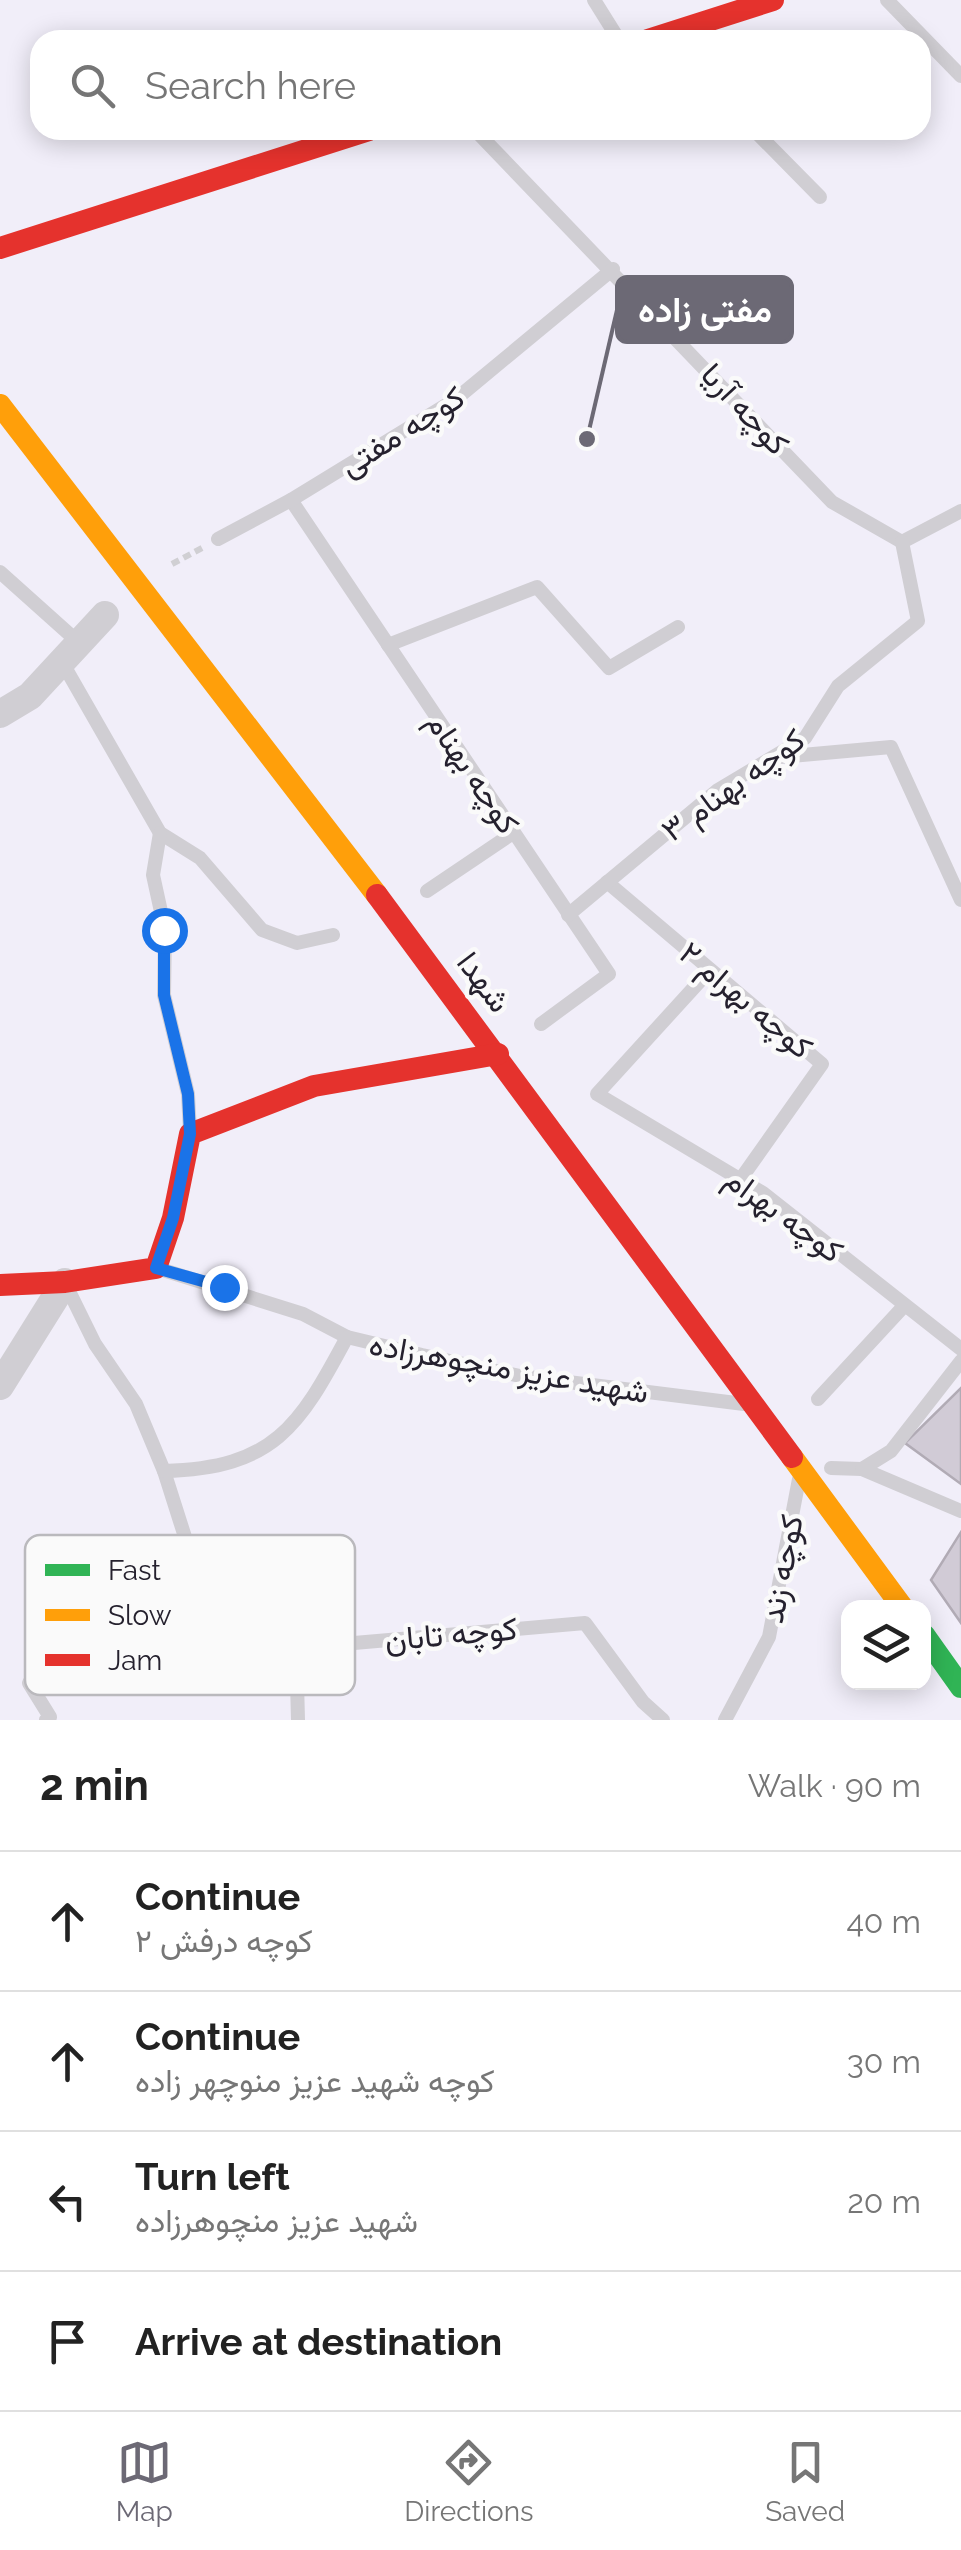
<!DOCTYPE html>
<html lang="en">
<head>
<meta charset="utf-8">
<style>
  :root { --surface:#fff; --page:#f6f6f6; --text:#222; --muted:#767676; --line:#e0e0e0; --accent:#6c6975 }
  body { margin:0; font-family:Raleway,Vazirmatn,sans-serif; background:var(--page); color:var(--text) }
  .controls { position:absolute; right:30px; bottom:30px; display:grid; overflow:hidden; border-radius:20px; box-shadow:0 5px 25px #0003 }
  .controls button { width:90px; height:90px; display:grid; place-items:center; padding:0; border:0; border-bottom:2px solid var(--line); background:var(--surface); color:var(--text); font:50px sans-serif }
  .stop { position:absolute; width:30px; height:30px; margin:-22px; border:8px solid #1a73e8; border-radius:50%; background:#fff }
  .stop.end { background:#1a73e8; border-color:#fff; box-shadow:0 2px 10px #0008 }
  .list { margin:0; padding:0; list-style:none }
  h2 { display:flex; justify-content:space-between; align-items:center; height:130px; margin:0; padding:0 40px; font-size:42px }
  h2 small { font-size:32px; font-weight:400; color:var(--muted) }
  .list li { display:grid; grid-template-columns:65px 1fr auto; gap:30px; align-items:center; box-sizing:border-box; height:140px; padding:0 40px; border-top:2px solid var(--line) }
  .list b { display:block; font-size:38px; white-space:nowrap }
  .list p { margin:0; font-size:32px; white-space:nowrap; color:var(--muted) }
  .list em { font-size:32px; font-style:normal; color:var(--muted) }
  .icon { flex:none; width:55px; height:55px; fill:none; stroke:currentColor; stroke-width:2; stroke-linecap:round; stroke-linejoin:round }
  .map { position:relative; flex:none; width:961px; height:1720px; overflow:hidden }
  .search { position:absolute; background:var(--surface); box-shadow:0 5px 25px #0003; left:30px; right:30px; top:30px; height:110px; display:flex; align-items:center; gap:25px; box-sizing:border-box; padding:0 35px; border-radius:30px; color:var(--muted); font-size:38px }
  .sheet { height:690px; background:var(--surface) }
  nav { display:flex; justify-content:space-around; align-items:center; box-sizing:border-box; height:140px; border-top:2px solid var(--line); background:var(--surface); font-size:28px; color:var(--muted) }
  nav a { display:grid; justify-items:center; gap:5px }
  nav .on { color:var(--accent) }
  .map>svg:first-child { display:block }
</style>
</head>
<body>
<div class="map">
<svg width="961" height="1720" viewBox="0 0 961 1720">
  <rect width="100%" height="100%" fill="#f1eef9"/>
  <g fill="#d1cbd6" stroke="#b1abb5" stroke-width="2.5">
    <path d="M961,1388V1484L905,1443Z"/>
    <path d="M961,1532V1623L931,1580Z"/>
  </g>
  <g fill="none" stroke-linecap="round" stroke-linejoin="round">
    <path stroke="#d0cfd3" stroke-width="6" stroke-dasharray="8 5" stroke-linecap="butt" d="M172,564L202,548"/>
    <g stroke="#d0ced3" stroke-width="14">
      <path d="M594,0L619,40"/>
      <path d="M887,0L961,76"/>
      <path d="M475,130L832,502L902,542"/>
      <path d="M754,130L820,197"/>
      <path d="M291,500L609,974L541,1024"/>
      <path d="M218,539L291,500L456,399L613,269"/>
      <path d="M902,542L961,511"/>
      <path d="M0,572L77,641"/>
      <path d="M388,645L537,587L609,668L678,627"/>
      <path d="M62,662L160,833L200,858L262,930L297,943L333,935"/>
      <path d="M780,757L891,747L961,900"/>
      <path d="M160,833L153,875L165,930L164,995L188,1094L190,1132"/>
      <path d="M607,882L822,1064L740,1180"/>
      <path d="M427,891L513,833"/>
      <path d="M568,915L718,790L805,738L838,686L918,621L902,542"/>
      <path d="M710,970L597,1094L763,1193L961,1349"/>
      <path d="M160,1269L303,1314L347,1337L422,1355L520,1376L744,1404"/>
      <path d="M65,1283L95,1344L136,1404L164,1471L192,1559L203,1615L245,1642L331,1645L585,1623L643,1702L663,1720"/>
      <path d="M818,1399L904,1306"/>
      <path d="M831,1468L862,1469L891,1451L961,1361"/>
      <path d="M862,1469L961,1511"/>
      <path d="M164,1471C274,1468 299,1427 347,1337"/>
      <path d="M296,1644L298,1720"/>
      <path d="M29,1683L50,1717L46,1720"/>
      <path d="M725,1720L769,1637L799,1479"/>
    </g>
    <g stroke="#d0ced3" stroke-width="28">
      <path d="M0,714L30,696L105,615"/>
      <path d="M0,1386L65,1282"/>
    </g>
    <path stroke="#30b455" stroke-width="22" d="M924,1635L961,1687"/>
    <g stroke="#ff9f0a" stroke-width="22">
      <path d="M0,405L377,895"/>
      <path d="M792,1457L903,1608"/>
    </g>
    <g stroke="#e5322d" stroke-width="22">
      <path d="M648,40L773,0"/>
      <path d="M0,248L369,130"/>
      <path d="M377,895L792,1457"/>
      <path d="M0,1285L65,1282L156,1268L173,1218L190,1134L314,1086L498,1054"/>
    </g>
  </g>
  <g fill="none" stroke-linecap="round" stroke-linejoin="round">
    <path stroke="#1a73e8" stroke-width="12" d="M164,930V995L188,1094L190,1134L173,1218L156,1268L224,1287"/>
  </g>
  <g text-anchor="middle" stroke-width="9" stroke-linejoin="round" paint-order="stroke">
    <g font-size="32" fill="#25212e" stroke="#fafafa">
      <text transform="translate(745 409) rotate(47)" y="11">کوچه آریا</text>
      <text transform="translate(402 431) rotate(-32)" y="11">کوچه مفتی</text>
      <text transform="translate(473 773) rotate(56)" y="11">کوچه بهنام</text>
      <text transform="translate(733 785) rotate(-36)" y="11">کوچه بهنام ۳</text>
      <text transform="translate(484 982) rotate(53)" y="11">شهدا</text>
      <text transform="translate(746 1000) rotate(40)" y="11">کوچه بهرام ۲</text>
      <text transform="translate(784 1215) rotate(36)" y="11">کوچه بهرام</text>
      <text transform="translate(509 1368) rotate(10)" y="11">شهید عزیز منچوهرزاده</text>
      <text transform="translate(782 1569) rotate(-79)" y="11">کوچه زند</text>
      <text transform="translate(451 1634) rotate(-5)" y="11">کوچه تابان</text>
    </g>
  </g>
  <rect x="25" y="1535" width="330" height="160" rx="15" fill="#fafafa" stroke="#bab9bd" stroke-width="2.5"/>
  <rect x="45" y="1564" width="45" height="12" fill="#30b455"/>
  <rect x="45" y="1609" width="45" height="12" fill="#ff9f0a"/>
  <rect x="45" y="1654" width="45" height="12" fill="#e5322d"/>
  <g font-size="28" fill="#25212e">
    <text x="108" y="1580">Fast</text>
    <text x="108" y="1625">Slow</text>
    <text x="108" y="1670">Jam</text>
  </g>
  <path fill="none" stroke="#6c6975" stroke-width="4" d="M587 439L617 310"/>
  <circle fill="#6c6975" stroke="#fafafa" stroke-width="4" cx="587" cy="439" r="10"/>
  <rect fill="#6c6975" stroke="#6c6975" stroke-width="4" x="617" y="277" width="175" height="65" rx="10"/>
  <g font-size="35" text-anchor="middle" font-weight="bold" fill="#fff">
    <text x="705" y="322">مفتی زاده</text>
  </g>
</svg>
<div class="controls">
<button><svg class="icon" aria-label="layers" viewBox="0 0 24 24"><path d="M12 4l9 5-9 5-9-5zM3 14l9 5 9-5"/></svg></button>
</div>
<div class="stop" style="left:164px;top:930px"></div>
<div class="stop end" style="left:224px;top:1287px"></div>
<div class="search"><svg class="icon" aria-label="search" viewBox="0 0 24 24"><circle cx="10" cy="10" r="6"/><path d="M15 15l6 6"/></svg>Search here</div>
</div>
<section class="sheet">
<h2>2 min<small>Walk · 90 m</small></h2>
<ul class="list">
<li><svg class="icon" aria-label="ahead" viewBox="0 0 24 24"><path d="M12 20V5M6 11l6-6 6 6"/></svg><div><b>Continue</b><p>کوچه درفش ۲</p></div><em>40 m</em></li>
<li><svg class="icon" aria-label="ahead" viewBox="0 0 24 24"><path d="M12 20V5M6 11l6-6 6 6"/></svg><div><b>Continue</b><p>کوچه شهید عزیز منوچهر زاده</p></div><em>30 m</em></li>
<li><svg class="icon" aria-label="left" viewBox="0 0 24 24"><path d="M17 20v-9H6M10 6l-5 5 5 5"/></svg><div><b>Turn left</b><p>شهید عزیز منچوهرزاده</p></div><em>20 m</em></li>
<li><svg class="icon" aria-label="arrive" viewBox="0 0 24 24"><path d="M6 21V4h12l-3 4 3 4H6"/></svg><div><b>Arrive at destination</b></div></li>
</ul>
</section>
<nav>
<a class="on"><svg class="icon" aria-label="map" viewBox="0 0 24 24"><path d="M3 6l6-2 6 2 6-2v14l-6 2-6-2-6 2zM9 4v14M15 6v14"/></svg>Map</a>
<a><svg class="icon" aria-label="directions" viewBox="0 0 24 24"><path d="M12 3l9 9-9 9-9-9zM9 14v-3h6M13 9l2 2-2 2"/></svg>Directions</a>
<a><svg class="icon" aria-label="saved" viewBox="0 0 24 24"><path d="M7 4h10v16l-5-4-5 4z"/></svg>Saved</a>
</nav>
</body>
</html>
